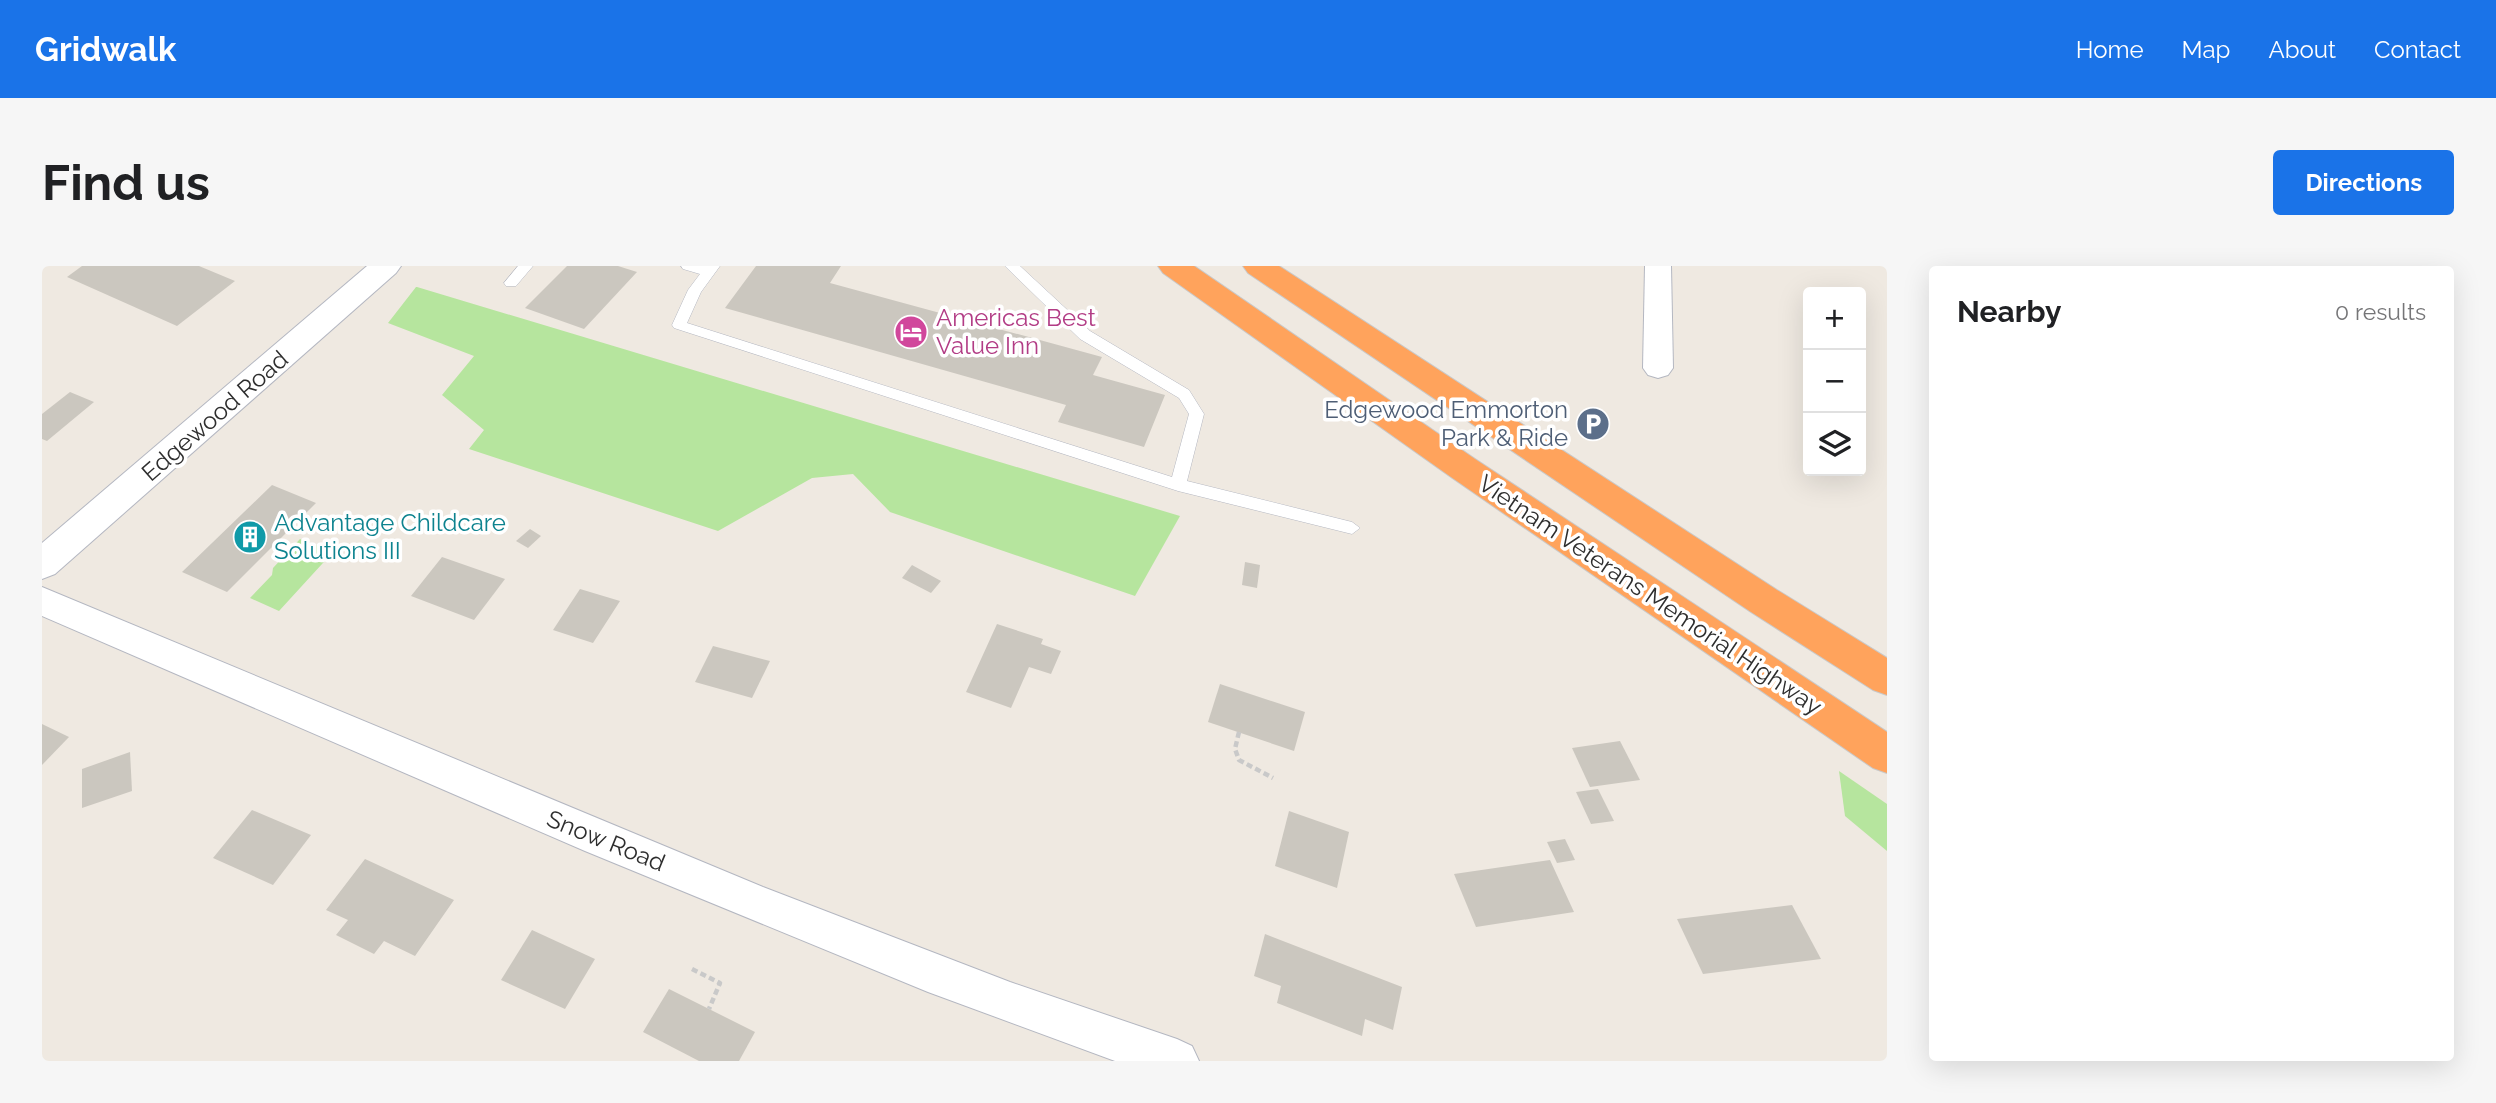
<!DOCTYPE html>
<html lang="en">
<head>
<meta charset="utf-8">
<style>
  :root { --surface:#fff; --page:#f6f6f6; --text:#202124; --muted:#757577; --line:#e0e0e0; --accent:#1a73e8 }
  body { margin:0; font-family:Raleway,sans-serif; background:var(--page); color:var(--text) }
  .controls { position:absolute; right:21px; top:21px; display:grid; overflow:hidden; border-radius:7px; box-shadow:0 7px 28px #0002 }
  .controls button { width:63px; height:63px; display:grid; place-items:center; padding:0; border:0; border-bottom:2px solid var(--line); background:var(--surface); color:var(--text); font:35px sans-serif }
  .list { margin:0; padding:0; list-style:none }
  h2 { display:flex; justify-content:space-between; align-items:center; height:91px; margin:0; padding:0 28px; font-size:30px }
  h2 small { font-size:23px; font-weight:400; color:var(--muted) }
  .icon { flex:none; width:38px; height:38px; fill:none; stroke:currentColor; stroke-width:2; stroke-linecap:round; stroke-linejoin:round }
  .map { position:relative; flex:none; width:1845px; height:795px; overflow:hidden; border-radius:7px }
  header { display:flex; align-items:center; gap:42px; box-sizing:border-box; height:98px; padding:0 35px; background:var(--accent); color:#fff }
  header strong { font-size:33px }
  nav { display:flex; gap:38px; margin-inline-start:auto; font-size:24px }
  .intro { display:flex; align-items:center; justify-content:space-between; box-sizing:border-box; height:168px; padding:0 42px }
  h1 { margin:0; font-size:49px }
  .button { padding:18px 32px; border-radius:7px; background:var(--accent); color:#fff; font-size:24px; font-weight:700 }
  main { display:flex; gap:42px; padding:0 42px }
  aside { flex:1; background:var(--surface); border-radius:7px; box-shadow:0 7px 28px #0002 }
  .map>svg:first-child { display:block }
</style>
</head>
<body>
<header>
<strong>Gridwalk</strong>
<nav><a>Home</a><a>Map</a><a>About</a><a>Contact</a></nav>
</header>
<div class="intro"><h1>Find us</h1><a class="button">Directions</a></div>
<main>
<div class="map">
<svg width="1845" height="795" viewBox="0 0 1845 795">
  <rect width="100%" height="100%" fill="#efe9e1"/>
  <g fill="#b6e59e">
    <path d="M374,21H375L1138,250L1093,330L848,246L811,208L770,212L676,265L427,183L442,164L400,129L432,90L346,57Z"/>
    <path d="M258,273L291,286L237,345L208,332L230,309L231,302Z"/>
    <path d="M1797,505L1845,538V585L1803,550Z"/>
  </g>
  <g fill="#cbc7bf">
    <path d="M40,0H157L193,15L135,60L25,11Z"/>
    <path d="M525,0H576L595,6L542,63L483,42Z"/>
    <path d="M714,0H799L788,17L1060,91L1051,109L1123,129L1102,181L1016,156L1024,139L683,42Z"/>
    <path d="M28,126L52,136L5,175L0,173V148Z"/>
    <path d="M230,219L274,237L185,326L140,306Z"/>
    <path d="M488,263L499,270L486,282L474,275Z"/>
    <path d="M400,291L463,313L432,354L369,330Z"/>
    <path d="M1203,296L1218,299L1215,322L1200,319Z"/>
    <path d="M870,299L899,315L889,327L860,312Z"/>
    <path d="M538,323L578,335L551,377L511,364Z"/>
    <path d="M955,358L1001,373L999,378L1019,385L1009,408L987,401L969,442L924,426Z"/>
    <path d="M671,380L728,395L710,432L653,416Z"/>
    <path d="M1178,418L1263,446L1252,485L1166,456Z"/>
    <path d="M0,458L27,471L0,499Z"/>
    <path d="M1578,475L1598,514L1548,521L1530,482Z"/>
    <path d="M88,486L90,525L40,542V503Z"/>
    <path d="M1556,523L1572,555L1549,558L1534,526Z"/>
    <path d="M210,544L269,569L231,619L171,592Z"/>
    <path d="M1247,545L1307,566L1295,622L1233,600Z"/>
    <path d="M1523,573L1533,594L1515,597L1505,576Z"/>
    <path d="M323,593L412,634L373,690L342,675L332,688L294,669L306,654L284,644Z"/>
    <path d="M1508,594L1532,646L1434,661L1412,608Z"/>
    <path d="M1750,639L1779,693L1661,708L1635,653Z"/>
    <path d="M490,664L553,693L523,743L459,714Z"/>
    <path d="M1223,668L1360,721L1351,764L1323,753L1320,770L1235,737L1239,720L1212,710Z"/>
    <path d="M627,723L713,766L697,795H657L601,766Z"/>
  </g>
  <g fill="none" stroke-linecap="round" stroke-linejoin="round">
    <defs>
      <g id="lane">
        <path d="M476,0H491L474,20H464L462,17Z"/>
        <path d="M639,0H678L659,26L645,57L1130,211L1147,148L1137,132L1038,73L963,0H978L1048,65L1147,124L1162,148L1145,215L1310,256L1318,262L1310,268L1136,225L632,62L630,59L646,24L658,8L641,3Z"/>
      </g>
      <g id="street">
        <path d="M1603,0H1629L1631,102L1626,109L1616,112L1606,109L1601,102Z"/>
        <path d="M0,321L721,621L968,716L1135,773L1150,780L1157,795H1073L886,726L543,585L0,350Z"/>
      </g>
      <path id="secondary" d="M325,0H359L354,7L13,308L0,313V277Z"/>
      <g id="highway">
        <path d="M1116,0H1152L1433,193L1845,466V507L1831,502L1409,211L1121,7Z"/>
        <path d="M1201,0H1237L1735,324L1845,392V429L1831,424L1709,346L1206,7Z"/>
      </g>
    </defs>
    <use href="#lane" stroke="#b4b7c1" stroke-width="1"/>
    <use href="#street" stroke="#b4b7c1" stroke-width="2"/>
    <use href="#secondary" stroke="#b4b7c1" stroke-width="2"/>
    <use href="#highway" stroke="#c9c9c9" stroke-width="2"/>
    <g stroke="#c9c9c9" stroke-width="4.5" stroke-dasharray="6 3.5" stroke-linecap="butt">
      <path d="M1197,466L1193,483L1197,494L1231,512"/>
      <path d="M650,703L678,717L667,743"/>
    </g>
    <use href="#lane" fill="#fff" fill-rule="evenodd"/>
    <use href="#street" fill="#fff" fill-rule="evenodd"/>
    <use href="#secondary" fill="#fff" fill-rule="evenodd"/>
    <use href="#highway" fill="#ffa35c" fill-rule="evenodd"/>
  </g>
  <defs>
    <symbol id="hotel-disc" viewBox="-11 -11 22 22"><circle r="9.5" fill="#d1479c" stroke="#fff"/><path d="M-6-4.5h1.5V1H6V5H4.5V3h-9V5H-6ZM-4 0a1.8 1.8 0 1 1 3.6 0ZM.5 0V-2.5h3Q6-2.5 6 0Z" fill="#fff"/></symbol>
    <symbol id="parking-disc" viewBox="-11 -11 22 22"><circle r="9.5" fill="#5c6f8a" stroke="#fff"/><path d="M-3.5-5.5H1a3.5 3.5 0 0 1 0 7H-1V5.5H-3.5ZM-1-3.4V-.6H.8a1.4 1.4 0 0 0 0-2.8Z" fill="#fff"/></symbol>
    <symbol id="building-disc" viewBox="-11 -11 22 22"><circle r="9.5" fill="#0f9aa8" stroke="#fff"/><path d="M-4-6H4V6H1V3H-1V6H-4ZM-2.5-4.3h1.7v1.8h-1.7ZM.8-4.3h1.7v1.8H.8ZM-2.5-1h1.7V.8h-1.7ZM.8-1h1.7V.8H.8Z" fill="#fff"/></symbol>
  </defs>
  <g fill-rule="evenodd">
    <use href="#hotel-disc" x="850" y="47" width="38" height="38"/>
    <use href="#parking-disc" x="1532" y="139" width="38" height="38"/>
    <use href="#building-disc" x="189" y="252" width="38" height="38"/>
  </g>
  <g text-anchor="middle" stroke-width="7" stroke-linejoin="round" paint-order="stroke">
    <g font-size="24" fill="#b23c85" stroke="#fff" text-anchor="start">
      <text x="894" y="60">Americas Best<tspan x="894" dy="28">Value Inn</tspan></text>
    </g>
    <g font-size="24" fill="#4e5e75" stroke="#fff" text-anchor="end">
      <text x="1526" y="152">Edgewood Emmorton<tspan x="1526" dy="28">Park &amp; Ride</tspan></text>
    </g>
    <g font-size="24" fill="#2e2e2e" stroke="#fff">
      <text transform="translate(173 150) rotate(-41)" y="8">Edgewood Road</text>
      <text transform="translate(1608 329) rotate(34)" y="8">Vietnam Veterans Memorial Highway</text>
      <text transform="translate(564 575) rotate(22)" y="8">Snow Road</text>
    </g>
    <g font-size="24" fill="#0d838f" stroke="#fff" text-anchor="start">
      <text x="232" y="265">Advantage Childcare<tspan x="232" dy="28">Solutions III</tspan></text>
    </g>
  </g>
</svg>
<div class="controls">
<button>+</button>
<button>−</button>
<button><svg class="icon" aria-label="layers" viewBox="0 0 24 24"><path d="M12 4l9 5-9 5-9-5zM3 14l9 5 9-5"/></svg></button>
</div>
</div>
<aside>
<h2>Nearby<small>0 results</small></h2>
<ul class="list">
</ul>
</aside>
</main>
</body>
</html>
